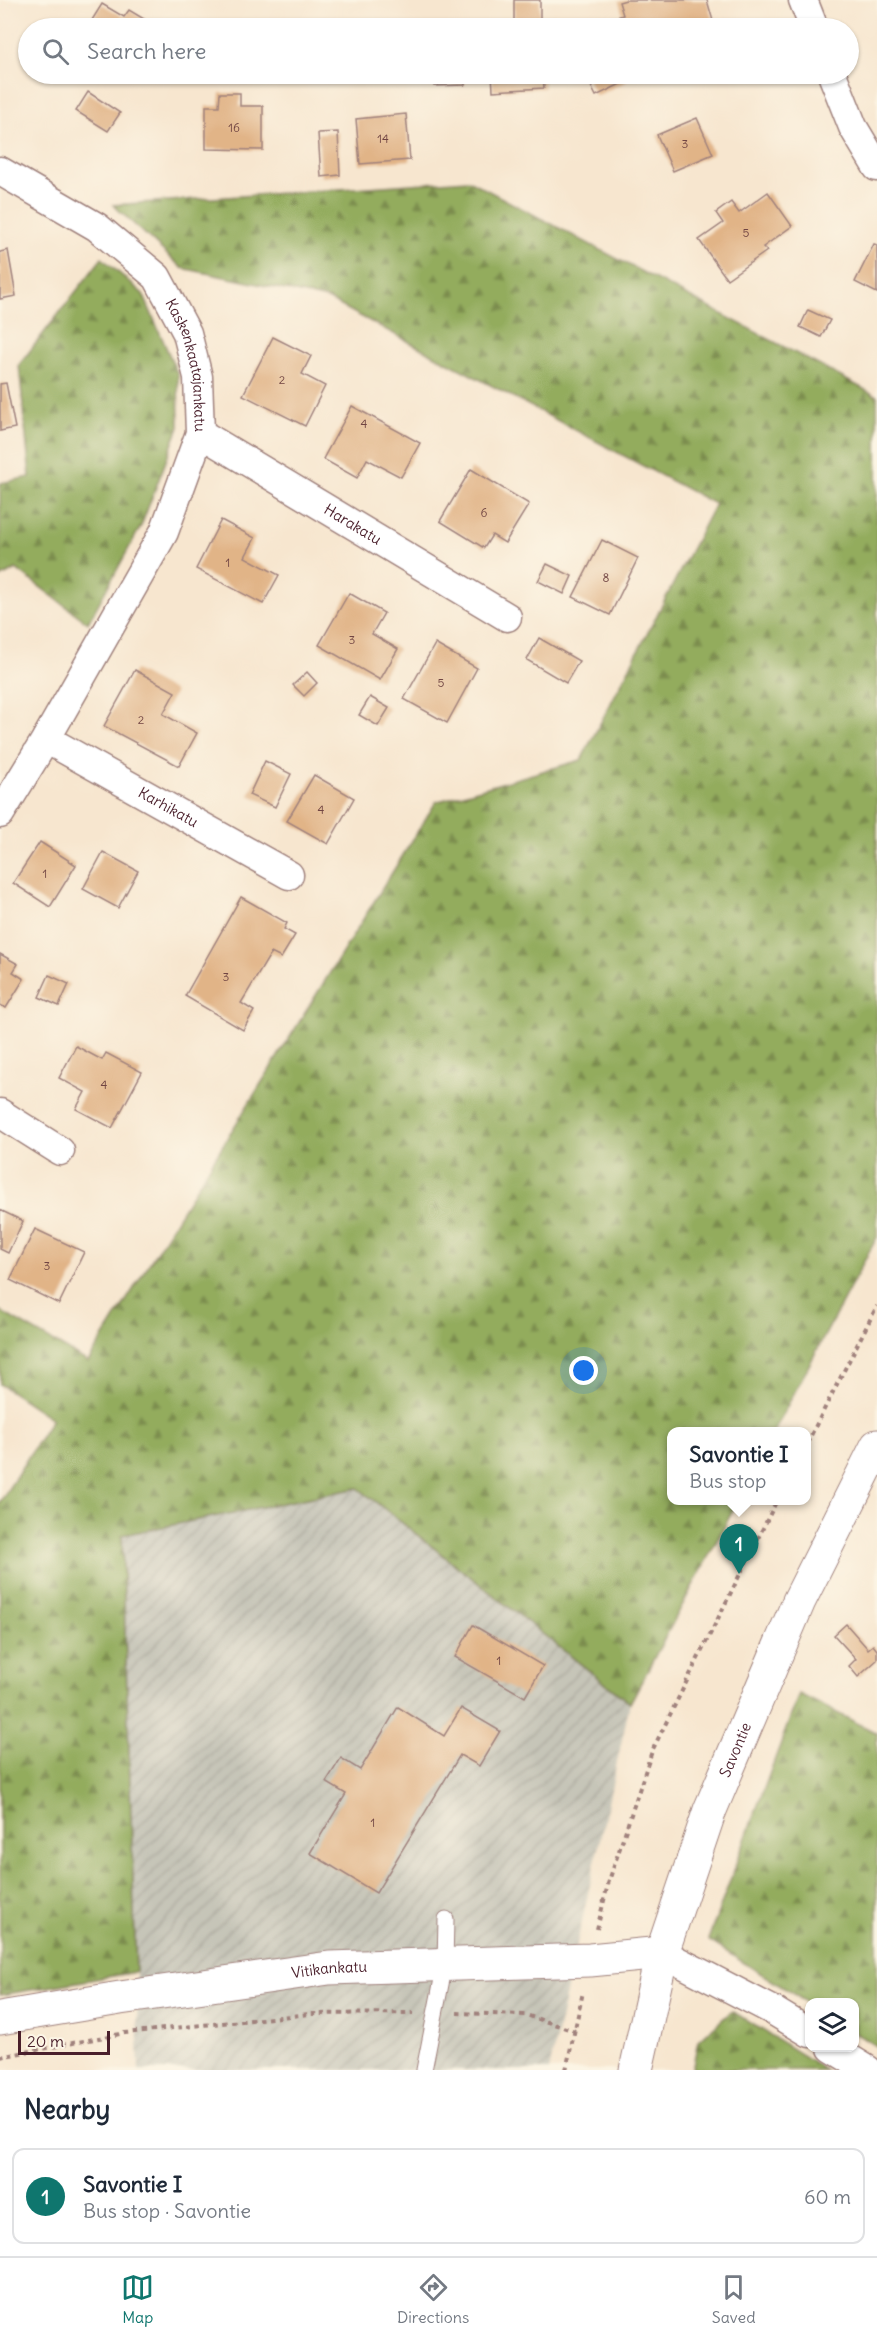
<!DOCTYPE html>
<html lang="en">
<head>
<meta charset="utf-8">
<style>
  :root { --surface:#fff; --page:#f2f2f3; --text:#1f2937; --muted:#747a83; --line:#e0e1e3; --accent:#0f766e }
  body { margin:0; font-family:Delius,sans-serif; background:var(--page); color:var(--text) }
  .controls { position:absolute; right:18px; bottom:18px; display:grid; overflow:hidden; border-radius:12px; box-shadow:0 2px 4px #0004 }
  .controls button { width:54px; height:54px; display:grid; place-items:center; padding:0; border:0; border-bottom:2px solid var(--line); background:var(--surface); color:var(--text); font:30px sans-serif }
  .scale { position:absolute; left:18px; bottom:15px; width:92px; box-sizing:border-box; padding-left:6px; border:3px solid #4a1f2b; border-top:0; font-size:16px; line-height:21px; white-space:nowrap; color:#4a1f2b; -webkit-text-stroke:4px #fcf5e5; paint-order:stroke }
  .you { position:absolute; left:584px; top:1371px; width:21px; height:21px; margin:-15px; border:4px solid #fff; border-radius:50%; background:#1a73e8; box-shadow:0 0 0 9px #1a73e833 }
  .badge { display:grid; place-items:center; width:39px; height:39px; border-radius:50%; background:var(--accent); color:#fff; font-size:20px; font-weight:700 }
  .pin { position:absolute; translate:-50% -50px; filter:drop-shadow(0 2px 3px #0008) }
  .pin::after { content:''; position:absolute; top:32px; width:21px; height:18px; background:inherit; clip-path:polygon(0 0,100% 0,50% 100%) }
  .popup { position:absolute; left:667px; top:1427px; width:144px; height:78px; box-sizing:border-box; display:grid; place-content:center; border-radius:12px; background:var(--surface); filter:drop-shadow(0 2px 4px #0005); font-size:20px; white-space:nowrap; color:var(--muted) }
  .popup b { font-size:22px; color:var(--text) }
  .popup::after { content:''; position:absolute; left:50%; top:100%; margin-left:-12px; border:12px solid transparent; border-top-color:var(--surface) }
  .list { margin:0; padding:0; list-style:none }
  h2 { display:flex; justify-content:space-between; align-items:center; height:78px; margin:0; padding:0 24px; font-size:26px }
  h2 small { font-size:20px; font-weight:400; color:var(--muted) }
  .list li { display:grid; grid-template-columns:39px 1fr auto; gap:18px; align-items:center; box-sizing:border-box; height:96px; margin:0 12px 12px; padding:0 12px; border:2px solid var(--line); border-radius:12px }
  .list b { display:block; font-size:22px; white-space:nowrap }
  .list p { margin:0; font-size:20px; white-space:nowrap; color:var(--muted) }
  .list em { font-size:20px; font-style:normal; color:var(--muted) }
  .icon { flex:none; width:33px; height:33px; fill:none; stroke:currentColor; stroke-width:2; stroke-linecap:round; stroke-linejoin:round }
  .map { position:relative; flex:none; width:877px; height:2070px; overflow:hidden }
  .search { position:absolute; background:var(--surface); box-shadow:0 2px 4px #0004; left:18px; right:18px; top:18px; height:66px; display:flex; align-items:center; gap:15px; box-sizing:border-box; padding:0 21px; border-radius:33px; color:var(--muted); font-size:22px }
  .sheet { height:186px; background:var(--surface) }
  nav { display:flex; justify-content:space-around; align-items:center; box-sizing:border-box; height:84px; border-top:2px solid var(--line); background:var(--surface); font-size:16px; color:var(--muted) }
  nav a { display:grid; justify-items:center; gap:3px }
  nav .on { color:var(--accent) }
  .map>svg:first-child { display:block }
</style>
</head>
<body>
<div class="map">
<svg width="877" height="2070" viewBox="0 0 877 2070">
  <defs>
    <pattern id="industrial-furrows" width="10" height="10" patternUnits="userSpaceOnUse" patternTransform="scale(1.5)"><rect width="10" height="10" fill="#c6c5b8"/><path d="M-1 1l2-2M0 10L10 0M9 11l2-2" fill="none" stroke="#aca99e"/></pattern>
    <pattern id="forest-firs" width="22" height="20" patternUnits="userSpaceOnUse" patternTransform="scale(1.5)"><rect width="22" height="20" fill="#93ac5d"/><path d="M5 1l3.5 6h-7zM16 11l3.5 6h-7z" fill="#7a8b4d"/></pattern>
  </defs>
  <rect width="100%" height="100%" fill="#fcf5e5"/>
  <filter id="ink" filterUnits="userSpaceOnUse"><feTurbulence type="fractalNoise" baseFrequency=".0167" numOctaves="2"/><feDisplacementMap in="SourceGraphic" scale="12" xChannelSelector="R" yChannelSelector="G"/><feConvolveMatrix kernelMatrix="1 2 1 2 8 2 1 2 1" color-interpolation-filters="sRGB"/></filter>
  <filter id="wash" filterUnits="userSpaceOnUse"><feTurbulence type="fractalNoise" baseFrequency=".008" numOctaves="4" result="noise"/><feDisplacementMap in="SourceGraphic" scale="24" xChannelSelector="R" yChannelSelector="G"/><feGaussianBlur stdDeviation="1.35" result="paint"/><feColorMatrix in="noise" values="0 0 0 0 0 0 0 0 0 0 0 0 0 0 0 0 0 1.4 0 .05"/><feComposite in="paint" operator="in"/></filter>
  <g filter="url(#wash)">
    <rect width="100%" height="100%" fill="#f7e6cf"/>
    <path fill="url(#industrial-furrows)" d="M358,1488L630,1703L549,2070H139L122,1535Z"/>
    <g fill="url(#forest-firs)" stroke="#6e6644" stroke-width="1.5">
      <path d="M468,180L877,396V1237L774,1431L672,1432V1500L738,1501L630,1703L358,1488L122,1535L136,1972L0,1995V1502L52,1419L0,1384V1311L88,1362L436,802L581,760L715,504L328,299L182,268L113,205Z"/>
      <path d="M102,258L143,294L178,375L179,427L141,526L88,623L16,569L0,578V483L30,477L19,365Z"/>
      <path d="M799,1694L877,1733V2047L855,2033L854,2002L809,2004L708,1940Z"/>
      <path d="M732,2011L826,2070H692L698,2041Z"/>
    </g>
    <g id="blocks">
      <g fill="#e1b487">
        <rect x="514" y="0" width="26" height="26"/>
        <path d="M626,0H707L713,21L689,28H617L614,18L623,15L619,2Z"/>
        <path d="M102,4L124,17L129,10L149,22L146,28H87Z"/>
        <path d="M434,74H465V85L434,86Z"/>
        <path d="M492,74H543L544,88L493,91Z"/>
        <path d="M585,74H623L627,81L596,96Z"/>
        <path d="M88,92L120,113L108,131L76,111Z"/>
        <path d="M220,93H240V106H263V150L206,149V106H219Z"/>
        <path d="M406,114L410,160L360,164L356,119Z"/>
        <path d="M697,118L713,154L673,171L657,135Z"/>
        <path d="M338,132L340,175L321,177L318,133Z"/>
        <path d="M768,192L792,226L763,247L767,251L727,279L699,240L723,223L716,213L731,202L739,213Z"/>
        <path d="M874,244L877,245V293L855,282Z"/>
        <path d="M8,250L16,296L0,299V252Z"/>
        <path d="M808,310L830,320L821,337L800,327Z"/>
        <path d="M273,337L311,356L302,374L325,386L305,426L243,395Z"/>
        <path d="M6,383L15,428L0,431V384Z"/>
        <path d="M352,406L420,443L401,477L367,459L357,478L323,459Z"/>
        <path d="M471,469L529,504L505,543L492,535L484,548L440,521Z"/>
        <path d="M221,520L255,538L245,557L279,575L263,604L196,569Z"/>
        <path d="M602,540L638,558L610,615L573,597Z"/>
        <path d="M547,564L572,576L564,594L538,581Z"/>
        <path d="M349,593L384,613L372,634L398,649L380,680L319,645Z"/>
        <path d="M539,638L579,661L566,683L527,660Z"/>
        <path d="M435,644L477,668L447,723L404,699Z"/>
        <path d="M135,670L175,692L163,714L197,733L179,766L104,726Z"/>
        <path d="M307,672L317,683L304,696L293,685Z"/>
        <path d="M370,697L389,708L378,726L359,715Z"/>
        <path d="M265,761L291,774L275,807L249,795Z"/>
        <path d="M314,775L354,798L328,844L287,821Z"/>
        <path d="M40,842L76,865L50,907L13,883Z"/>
        <path d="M103,852L138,871L118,908L83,889Z"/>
        <path d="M241,897L287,923L284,929L295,935L281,958L271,953L241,1003L254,1011L243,1030L185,996Z"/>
        <path d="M0,954L18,964L13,972L24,979L6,1008L0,1005Z"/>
        <path d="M49,975L69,984L59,1006L39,997Z"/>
        <path d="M76,1046L102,1060L106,1053L142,1072L112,1128L76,1109L85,1092L59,1078Z"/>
        <path d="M0,1210L23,1221L8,1253L0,1249Z"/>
        <path d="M35,1229L84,1252L59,1304L10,1280Z"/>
        <path d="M846,1624L868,1649L873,1645L877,1650V1660L858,1677L849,1666L856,1659L834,1635Z"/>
        <path d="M473,1625L543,1666L525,1697L455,1657Z"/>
        <path d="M398,1707L444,1736L461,1708L500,1731L479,1766L460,1755L376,1893L310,1853L346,1794L326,1782L341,1758L360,1770Z"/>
      </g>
    </g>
  </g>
  <g filter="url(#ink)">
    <use href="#blocks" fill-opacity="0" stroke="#a0827d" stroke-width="1.5"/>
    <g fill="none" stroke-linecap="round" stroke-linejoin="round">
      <defs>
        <path id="lane" d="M424,2070L445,1964L446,1919"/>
        <g id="street">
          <path d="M803,0L814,28"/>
          <path d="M832,74L853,127L877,167"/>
          <path id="s1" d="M0,171L97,227L157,277L187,333L198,377L200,433L164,532L46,739L0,814"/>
          <path id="s2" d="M200,433L507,617"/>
          <path id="s3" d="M46,739L289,875"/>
          <path d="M0,1113L60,1151"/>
          <path d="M662,1953L772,2010L810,2033"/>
          <path d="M832,2048L868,2070"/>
        </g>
        <g id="secondary">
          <path id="s4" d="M0,2018L120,1998L329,1968L590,1960L662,1953"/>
          <path id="s5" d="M636,2070L662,1953L710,1810L799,1601L877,1446"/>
        </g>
      </defs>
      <use href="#lane" stroke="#a0827d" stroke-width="17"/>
      <use href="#street" stroke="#a0827d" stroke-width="31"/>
      <use href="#secondary" stroke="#a0827d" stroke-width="35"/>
      <g stroke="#a0827d" stroke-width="4" stroke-dasharray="4.5 4.5" stroke-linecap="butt">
        <path d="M807,1443L877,1306"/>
        <path d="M597,1929L608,1884L652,1751L777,1500"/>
        <path d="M457,2013L526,2015L575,2031"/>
        <path d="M0,2057L125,2033L310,2014L413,2013"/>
        <path d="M566,2070L583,1992"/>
      </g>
      <use href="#lane" stroke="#fff" stroke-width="15"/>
      <use href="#street" stroke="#fff" stroke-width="28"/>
      <use href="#secondary" stroke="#fff" stroke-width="33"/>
    </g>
  </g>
  <g text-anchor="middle" stroke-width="4.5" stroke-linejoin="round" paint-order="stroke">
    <g font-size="12" fill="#704442">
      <text x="234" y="132">16</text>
      <text x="383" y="143">14</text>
      <text x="685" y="148">3</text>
      <text x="746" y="237">5</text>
      <text x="282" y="384">2</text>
      <text x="364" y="428">4</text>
      <text x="484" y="517">6</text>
      <text x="228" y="567">1</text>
      <text x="606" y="582">8</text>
      <text x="352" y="644">3</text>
      <text x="441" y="687">5</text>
      <text x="141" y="724">2</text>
      <text x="321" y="814">4</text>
      <text x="45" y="878">1</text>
      <text x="226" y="981">3</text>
      <text x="104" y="1089">4</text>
      <text x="47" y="1270">3</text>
      <text x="499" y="1665">1</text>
      <text x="373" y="1827">1</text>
    </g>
    <g font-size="15" fill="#4a1f2b" stroke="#fcf5e5">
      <text dy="5" stroke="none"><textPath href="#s1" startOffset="285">Kaskenkaatajankatu</textPath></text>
      <text dy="5" stroke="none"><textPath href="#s2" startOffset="178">Harakatu</textPath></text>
      <text dy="5" stroke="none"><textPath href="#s3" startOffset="140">Karhikatu</textPath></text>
      <text dy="5" stroke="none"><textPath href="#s5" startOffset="336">Savontie</textPath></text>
      <text dy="5" stroke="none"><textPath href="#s4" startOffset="333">Vitikankatu</textPath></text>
    </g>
  </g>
</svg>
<div class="controls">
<button><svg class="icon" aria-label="layers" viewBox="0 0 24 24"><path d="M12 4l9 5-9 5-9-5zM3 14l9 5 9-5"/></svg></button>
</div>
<div class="scale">20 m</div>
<div class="you"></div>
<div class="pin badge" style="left:739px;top:1574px">1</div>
<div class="popup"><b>Savontie I</b>Bus stop</div>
<div class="search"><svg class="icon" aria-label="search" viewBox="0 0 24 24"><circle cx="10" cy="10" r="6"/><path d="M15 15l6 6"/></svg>Search here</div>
</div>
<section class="sheet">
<h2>Nearby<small></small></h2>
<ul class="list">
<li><span class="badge">1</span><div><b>Savontie I</b><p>Bus stop · Savontie</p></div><em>60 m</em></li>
</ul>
</section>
<nav>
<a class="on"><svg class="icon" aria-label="map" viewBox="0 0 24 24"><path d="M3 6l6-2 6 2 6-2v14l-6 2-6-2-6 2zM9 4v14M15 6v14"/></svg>Map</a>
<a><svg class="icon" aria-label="directions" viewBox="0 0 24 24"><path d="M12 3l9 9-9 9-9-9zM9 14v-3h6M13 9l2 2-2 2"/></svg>Directions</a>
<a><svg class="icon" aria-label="saved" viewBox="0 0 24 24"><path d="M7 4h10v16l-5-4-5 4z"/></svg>Saved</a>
</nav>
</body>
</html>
